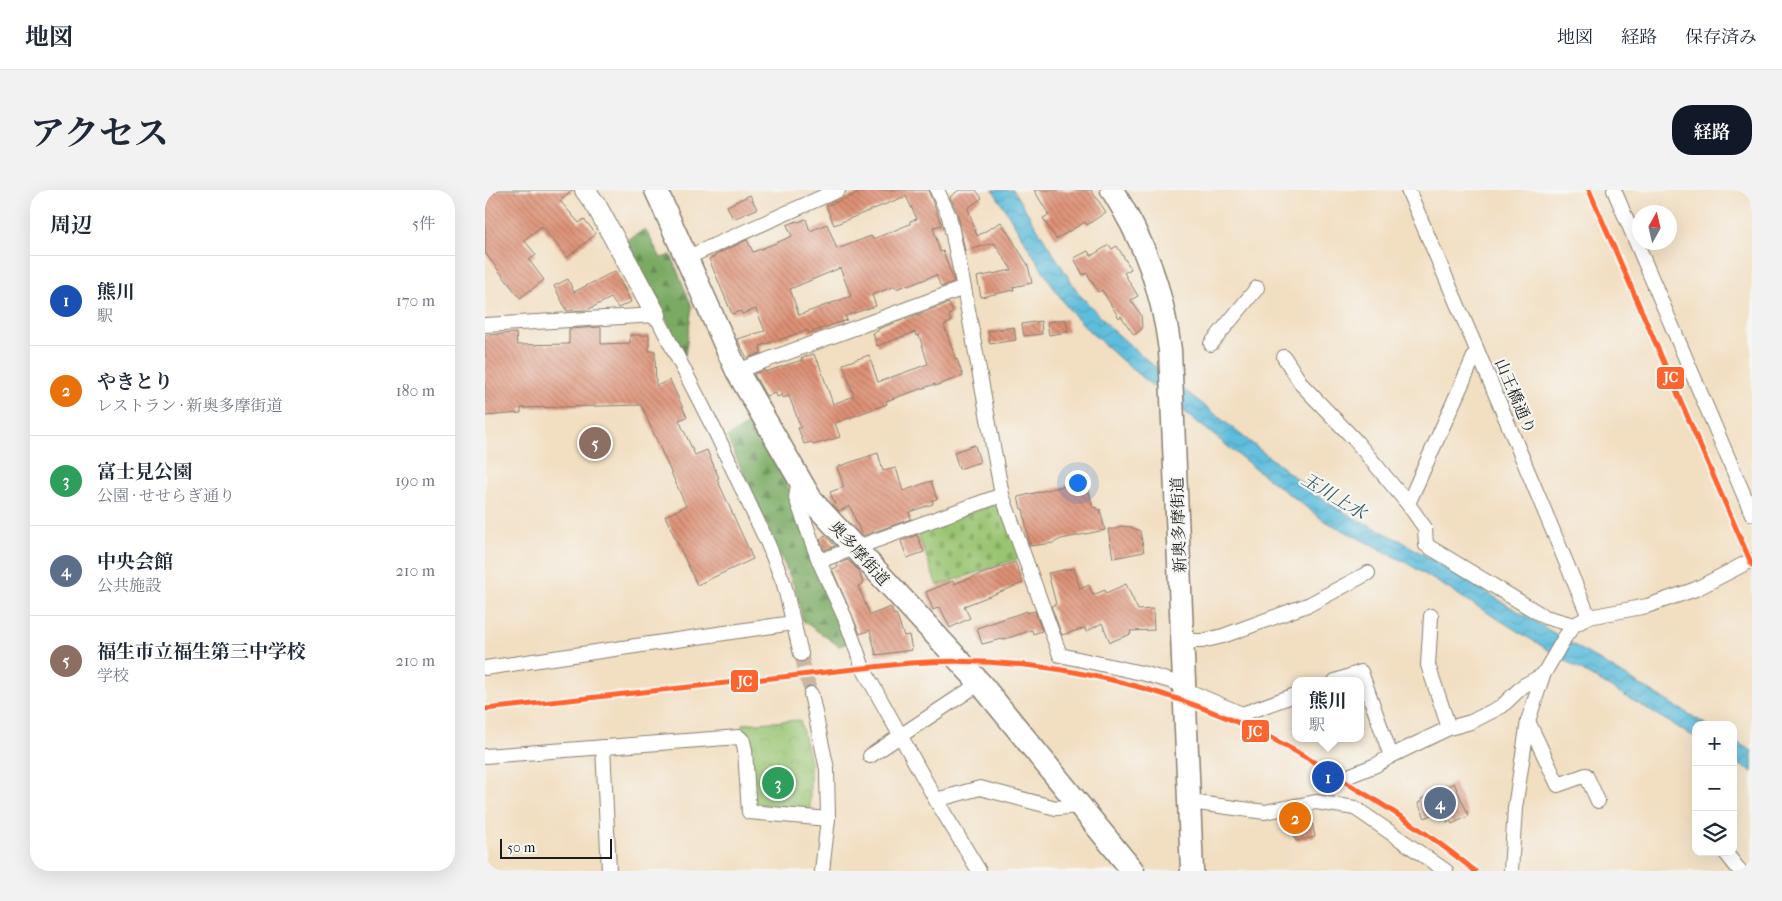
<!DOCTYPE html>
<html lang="ja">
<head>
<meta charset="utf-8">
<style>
  :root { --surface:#fff; --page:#f2f2f3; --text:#1f2937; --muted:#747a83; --line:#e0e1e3; --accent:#111827 }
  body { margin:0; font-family:"IM FELL French Canon","Noto Serif JP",serif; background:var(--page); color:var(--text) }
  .controls { position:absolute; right:15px; bottom:15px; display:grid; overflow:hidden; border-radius:10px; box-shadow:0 5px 20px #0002 }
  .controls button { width:45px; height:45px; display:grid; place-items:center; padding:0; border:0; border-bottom:1px solid var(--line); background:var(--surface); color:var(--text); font:25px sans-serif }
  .compass { position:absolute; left:1147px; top:15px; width:45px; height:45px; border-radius:50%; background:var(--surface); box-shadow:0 5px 20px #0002; rotate:8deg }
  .scale { position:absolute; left:15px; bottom:12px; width:112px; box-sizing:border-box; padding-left:5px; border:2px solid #1c1c1c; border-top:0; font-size:14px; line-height:18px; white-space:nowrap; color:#1c1c1c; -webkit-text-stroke:4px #f6f6f2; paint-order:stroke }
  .you { position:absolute; left:592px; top:292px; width:18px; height:18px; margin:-12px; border:4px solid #fff; border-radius:50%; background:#1a73e8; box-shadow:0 0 0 8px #1a73e833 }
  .badge { display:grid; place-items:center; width:32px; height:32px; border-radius:50%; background:var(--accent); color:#fff; font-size:16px; font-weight:700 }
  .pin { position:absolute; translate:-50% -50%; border:2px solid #fff; box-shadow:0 1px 5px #0006 }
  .popup { position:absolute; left:807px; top:487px; width:72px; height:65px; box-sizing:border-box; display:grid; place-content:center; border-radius:10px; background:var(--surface); filter:drop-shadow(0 1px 4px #0005); font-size:16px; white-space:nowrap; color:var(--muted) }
  .popup b { font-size:19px; color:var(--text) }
  .popup::after { content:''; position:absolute; left:50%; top:100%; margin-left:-10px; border:10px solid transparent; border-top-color:var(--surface) }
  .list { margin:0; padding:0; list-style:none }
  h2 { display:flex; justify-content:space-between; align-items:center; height:65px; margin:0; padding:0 20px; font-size:21px }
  h2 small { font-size:16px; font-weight:400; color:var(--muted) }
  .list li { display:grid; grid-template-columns:32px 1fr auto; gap:15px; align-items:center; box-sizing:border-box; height:90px; padding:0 20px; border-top:1px solid var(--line) }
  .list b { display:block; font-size:19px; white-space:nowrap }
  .list p { margin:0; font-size:16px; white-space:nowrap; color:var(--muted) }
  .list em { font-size:16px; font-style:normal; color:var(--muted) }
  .icon { flex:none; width:28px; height:28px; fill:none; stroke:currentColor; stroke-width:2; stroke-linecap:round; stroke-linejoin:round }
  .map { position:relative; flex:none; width:1267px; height:681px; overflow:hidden; border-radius:20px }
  header { display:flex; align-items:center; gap:30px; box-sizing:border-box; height:70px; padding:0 25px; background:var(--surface); border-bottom:1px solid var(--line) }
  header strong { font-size:24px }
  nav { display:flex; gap:28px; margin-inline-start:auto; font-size:18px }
  .intro { display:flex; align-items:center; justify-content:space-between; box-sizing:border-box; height:120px; padding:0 30px }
  h1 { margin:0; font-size:35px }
  .button { padding:12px 22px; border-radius:20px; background:var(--accent); color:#fff; font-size:18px; font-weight:700 }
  main { display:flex; gap:30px; padding:0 30px }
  aside { flex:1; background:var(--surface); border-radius:20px; box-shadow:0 5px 20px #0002 }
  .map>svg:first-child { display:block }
</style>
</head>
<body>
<header>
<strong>地図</strong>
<nav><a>地図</a><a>経路</a><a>保存済み</a></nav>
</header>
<div class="intro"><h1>アクセス</h1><a class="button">経路</a></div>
<main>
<aside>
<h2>周辺<small>5件</small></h2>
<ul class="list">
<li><span class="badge" style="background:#1a4fb4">1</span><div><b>熊川</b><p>駅</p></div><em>170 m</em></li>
<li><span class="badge" style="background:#e8710a">2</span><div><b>やきとり</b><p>レストラン · 新奥多摩街道</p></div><em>180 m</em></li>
<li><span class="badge" style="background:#2e9e5b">3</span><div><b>富士見公園</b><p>公園 · せせらぎ通り</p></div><em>190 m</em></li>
<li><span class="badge" style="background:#5c6f8a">4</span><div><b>中央会館</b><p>公共施設</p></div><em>210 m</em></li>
<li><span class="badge" style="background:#8d6e63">5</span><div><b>福生市立福生第三中学校</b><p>学校</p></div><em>210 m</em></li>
</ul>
</aside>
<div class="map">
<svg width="1267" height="681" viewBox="0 0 1267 681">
  <defs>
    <pattern id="forest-firs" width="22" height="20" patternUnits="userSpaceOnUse" patternTransform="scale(1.25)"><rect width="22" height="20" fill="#7aaa63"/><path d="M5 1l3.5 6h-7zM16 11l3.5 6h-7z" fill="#638a51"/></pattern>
    <pattern id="cemetery-stones" width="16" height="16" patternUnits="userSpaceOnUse" patternTransform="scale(1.25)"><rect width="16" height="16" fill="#99c471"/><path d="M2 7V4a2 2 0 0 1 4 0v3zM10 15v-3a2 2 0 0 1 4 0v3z" fill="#83a861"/></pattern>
    <pattern id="park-crowns" width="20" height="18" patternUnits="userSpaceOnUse" patternTransform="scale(1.25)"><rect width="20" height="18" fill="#99c471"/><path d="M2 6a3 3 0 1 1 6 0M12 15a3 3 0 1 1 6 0" fill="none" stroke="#83a861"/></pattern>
    <pattern id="water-waves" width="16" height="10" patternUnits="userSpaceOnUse" patternTransform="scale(1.25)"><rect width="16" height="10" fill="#5ebddc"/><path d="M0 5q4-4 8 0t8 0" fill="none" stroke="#51a2bc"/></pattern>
    <pattern id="building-back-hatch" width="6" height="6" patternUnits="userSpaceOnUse" patternTransform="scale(1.25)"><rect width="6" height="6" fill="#de9176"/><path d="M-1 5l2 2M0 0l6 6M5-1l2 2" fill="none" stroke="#b37660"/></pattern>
  </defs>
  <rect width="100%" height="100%" fill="#f6f6f2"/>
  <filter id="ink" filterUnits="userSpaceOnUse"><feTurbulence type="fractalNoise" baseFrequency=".02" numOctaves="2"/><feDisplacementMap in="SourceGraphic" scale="10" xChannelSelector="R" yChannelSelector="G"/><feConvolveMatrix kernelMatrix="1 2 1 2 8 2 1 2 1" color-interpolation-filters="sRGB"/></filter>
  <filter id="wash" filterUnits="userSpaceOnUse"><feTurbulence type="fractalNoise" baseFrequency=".0096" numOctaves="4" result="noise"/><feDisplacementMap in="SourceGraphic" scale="20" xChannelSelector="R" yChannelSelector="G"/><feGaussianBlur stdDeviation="1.12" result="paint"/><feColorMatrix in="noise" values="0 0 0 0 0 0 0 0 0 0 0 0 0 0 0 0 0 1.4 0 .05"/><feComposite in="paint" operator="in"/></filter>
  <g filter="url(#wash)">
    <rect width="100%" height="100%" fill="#f2dfc2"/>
    <g fill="url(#forest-firs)" stroke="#4b6340">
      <path d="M160,39L176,68L186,65L207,117L200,166L141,51Z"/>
      <path d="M266,232L295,276L363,453L354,456L318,431L311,400L242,247Z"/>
    </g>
    <path fill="url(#cemetery-stones)" stroke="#5a7046" d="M508,314L517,318L538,367L452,396L432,341Z"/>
    <path fill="url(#park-crowns)" stroke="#5a7046" d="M315,530L325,572V620L263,613L257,534Z"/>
    <g fill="url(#water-waves)" stroke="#3d6c7c">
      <path d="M508,0H528L594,104L627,139L663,171L832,305L862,324L916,351L1222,535H1211V548L1086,474L920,372L838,330L772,280L649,181L604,141L582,117L565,92Z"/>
      <path d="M1248,550L1267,561V582L1248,571Z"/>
    </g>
    <g id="blocks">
      <g fill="url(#building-back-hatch)" fill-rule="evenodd">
        <path d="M0,0H88L75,11L94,33L99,29L111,44L82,68L57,36L39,50L51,65L44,70L59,90L35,108L0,63Z"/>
        <path d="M381,0H443L457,35L448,37L455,62L458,61L469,92L456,97L451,85L423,96L422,95L411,99L410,96L387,105L391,116L360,126L362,130L324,143L323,140L275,156L276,163L262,168L252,149L280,141L271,119L257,124L256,121L247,124L224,69L230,66V65L262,50L268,62L291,53L307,46L302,35L312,31L314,32L321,29L325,41L342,34L352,59L386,46L388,49L425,34V31L432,29L421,6L349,35L341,16ZM355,78L366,106L314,125L305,99Z"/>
        <path d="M474,0H491L497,8L483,18L492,46L516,32L543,75L547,93L528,97L529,100L496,107L492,87L527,80L509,53L480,61L473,24L465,7Z"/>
        <path d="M549,0H606L621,22L602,35L600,32L571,49L558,28L564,25Z"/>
        <path d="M265,5L272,19L248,29L242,16Z"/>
        <path d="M624,55L627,59L632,56L646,79L639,83L653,106L646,110L656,125L657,139L649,145L636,126L634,128L617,100L613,102L602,83L598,85L589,68L603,61L606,66Z"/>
        <path d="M130,81L146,112L133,118L126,108L102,120L82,121L69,96L83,89L89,102Z"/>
        <path d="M464,113L468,123L464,125L466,132L459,135L471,170L472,169L478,186L450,196V194L401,211L402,214L350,233L355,247L328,255L327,252L319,254L313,238H316L304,206L297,208V205L292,207L291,203L281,206L269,184L279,180L280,182L317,170L316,168L329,164L332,172L333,171L348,214L369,206L358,174L384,165L393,192L443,174L434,145L431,146L430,142L392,156L388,143L393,141V139Z"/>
        <path d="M581,129L583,142L564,145L562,132Z"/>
        <path d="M556,131L557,144L539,146L537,134Z"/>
        <path d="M116,137V154L145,153V145H164V161H170L171,196L185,190L202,227L194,230L210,265L222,260L234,288L232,289L268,369L212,395L180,326L201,316L156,215L36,218V223L0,226V145L31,143L32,155L84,154V139Z"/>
        <path d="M529,137L531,150L505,154L503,141Z"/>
        <path d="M490,255L495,272L474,279L469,262Z"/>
        <path d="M393,263L398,281L411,278L418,301L446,291L452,309L447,310L448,314L424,322L426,329L377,346L365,316L354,321L351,317L345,302L359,297L352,277Z"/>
        <path d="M601,289L608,318L611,317L612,320L615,319L620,340L576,349L568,353L545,356L538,319H536L533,307L583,295L582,294Z"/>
        <path d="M636,336L646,337L655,341L659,362L628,368L623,339H631Z"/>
        <path d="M340,345L350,356L339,360L335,349Z"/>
        <path d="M432,345L439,362L422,368L416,351Z"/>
        <path d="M363,370L374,381L378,394L373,396L385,425L406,417L409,425L411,424L419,446L424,445L427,460L391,465L385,440L375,444L347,379L353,377L351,374Z"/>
        <path d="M530,372L538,393L479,416L485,428L465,438L455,417L448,420L441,402L468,391L469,394Z"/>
        <path d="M589,378L595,399L604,395L608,405L620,400L621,403L641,394L653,420L668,419L669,440L645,441L646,444L625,452L617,433L601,442L600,438L577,445L566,416L571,414L563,383Z"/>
        <path d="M542,421V423L550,421L557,441L548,444L547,440L517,450V449L497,454L492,438Z"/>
        <path d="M969,593L984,626L967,634L965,630L962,632L956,620L940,628L933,613L937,611L936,609Z"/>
        <path d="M825,622L830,647L811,651L803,626Z"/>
      </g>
    </g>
  </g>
  <g filter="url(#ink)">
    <use href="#blocks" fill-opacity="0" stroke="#877e6f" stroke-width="1"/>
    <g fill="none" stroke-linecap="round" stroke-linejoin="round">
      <path stroke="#c7b8a1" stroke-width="14" stroke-dasharray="14 7" stroke-linecap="butt" d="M316,464L326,504"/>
      <defs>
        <g id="street">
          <path d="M452,0L464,26L479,98L517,305L575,465L661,484L699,495"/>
          <path d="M923,0L992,160L1104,427"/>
          <path d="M1129,0L1267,324"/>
          <path d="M201,68L353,0"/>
          <path d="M0,135L171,125L230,241L283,354L299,394L316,464"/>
          <path d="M726,154L772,98"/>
          <path d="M799,167L817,195L870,250L923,314L992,160"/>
          <path d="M252,181L479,98"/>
          <path d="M314,288L311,308L334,371L360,428L378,478L451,610L495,598L571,618L595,616"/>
          <path d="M923,314L940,338L941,355L1060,427L1089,435"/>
          <path d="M334,371L517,305"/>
          <path d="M946,426L943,475L964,538"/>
          <path d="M697,451H717L738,446L825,414L883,383"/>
          <path d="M0,478L308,433"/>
          <path d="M850,491L876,482L906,566"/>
          <path d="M699,499L757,524L810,505"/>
          <path d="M326,504L342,579L343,629L337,681"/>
          <path d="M1043,531L1073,595L1101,585L1113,611"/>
          <path d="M118,557L124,681"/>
          <path d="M0,566L254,547L258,551L260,560L264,622L343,629"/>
          <path d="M385,566L495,493"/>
          <path d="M866,585L891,575L906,566L964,538L986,532L1017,516L1038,496L1058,485"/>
          <path d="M451,610L494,681"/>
          <path d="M705,612L780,622L831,612L870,618L961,681"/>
          <path d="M1240,662L1255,681"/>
          <path d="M1026,681L1030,618L1043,531L1058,485L1080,447L1089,435L1104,427L1162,416L1211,399L1267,370"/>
        </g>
        <path id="secondary" d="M100,0L111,15L171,125"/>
        <g id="primary">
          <path d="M171,0L252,181L327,311L495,493L648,681"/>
          <path d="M627,0C660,53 677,98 685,160L707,681"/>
        </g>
      </defs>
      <use href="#street" stroke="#877e6f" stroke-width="16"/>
      <use href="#secondary" stroke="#877e6f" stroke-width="22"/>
      <use href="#primary" stroke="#877e6f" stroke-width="25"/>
      <use href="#street" stroke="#fff" stroke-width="14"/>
      <use href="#secondary" stroke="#fff" stroke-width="20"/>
      <use href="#primary" stroke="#fff" stroke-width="22"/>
      <defs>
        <g id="rail-1">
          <path d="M1104,0L1267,375"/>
          <path d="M0,519L425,473C549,464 672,492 784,547C812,561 839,578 865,595C909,621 951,649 990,681"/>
        </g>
      </defs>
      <use href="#rail-1" stroke="#f6f6f2" stroke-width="9"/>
      <use href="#rail-1" stroke="#fe642e" stroke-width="5"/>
    </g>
  </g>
  <g text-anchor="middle" stroke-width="4.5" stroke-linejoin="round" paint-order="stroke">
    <g font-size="16" fill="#1c1c1c" stroke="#f6f6f2">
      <text transform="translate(1031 206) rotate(67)" y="6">山王橋通り</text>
      <text transform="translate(693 335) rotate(-92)" y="6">新奥多摩街道</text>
      <text transform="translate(375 363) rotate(48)" y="6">奥多摩街道</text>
    </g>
    <g font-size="18" font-style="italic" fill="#365c69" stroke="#f6f6f2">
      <text transform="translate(849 306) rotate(31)" y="6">玉川上水</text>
    </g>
  </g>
  <g stroke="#f6f6f2" stroke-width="2">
    <rect x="1171" y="176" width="29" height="24" rx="5" fill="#fe642e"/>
    <rect x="245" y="479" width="29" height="24" rx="5" fill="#fe642e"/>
    <rect x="756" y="529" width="29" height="24" rx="5" fill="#fe642e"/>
  </g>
  <g font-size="14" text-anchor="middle" font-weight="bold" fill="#fff">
    <text x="1186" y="192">JC</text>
    <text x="260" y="496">JC</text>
    <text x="770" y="546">JC</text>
  </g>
</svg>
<div class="controls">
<button>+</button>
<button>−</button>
<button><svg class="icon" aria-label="layers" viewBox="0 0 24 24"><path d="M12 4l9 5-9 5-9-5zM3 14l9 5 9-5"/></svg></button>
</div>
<svg class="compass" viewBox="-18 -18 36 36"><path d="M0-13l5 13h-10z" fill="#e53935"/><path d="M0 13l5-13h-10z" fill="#747a83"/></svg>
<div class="scale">50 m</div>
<div class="you"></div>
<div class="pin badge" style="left:843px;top:587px;background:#1a4fb4">1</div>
<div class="popup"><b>熊川</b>駅</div>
<div class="pin badge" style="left:810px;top:628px;background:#e8710a">2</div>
<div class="pin badge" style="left:293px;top:593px;background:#2e9e5b">3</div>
<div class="pin badge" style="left:955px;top:613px;background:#5c6f8a">4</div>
<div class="pin badge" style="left:110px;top:253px;background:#8d6e63">5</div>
</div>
</main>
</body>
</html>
